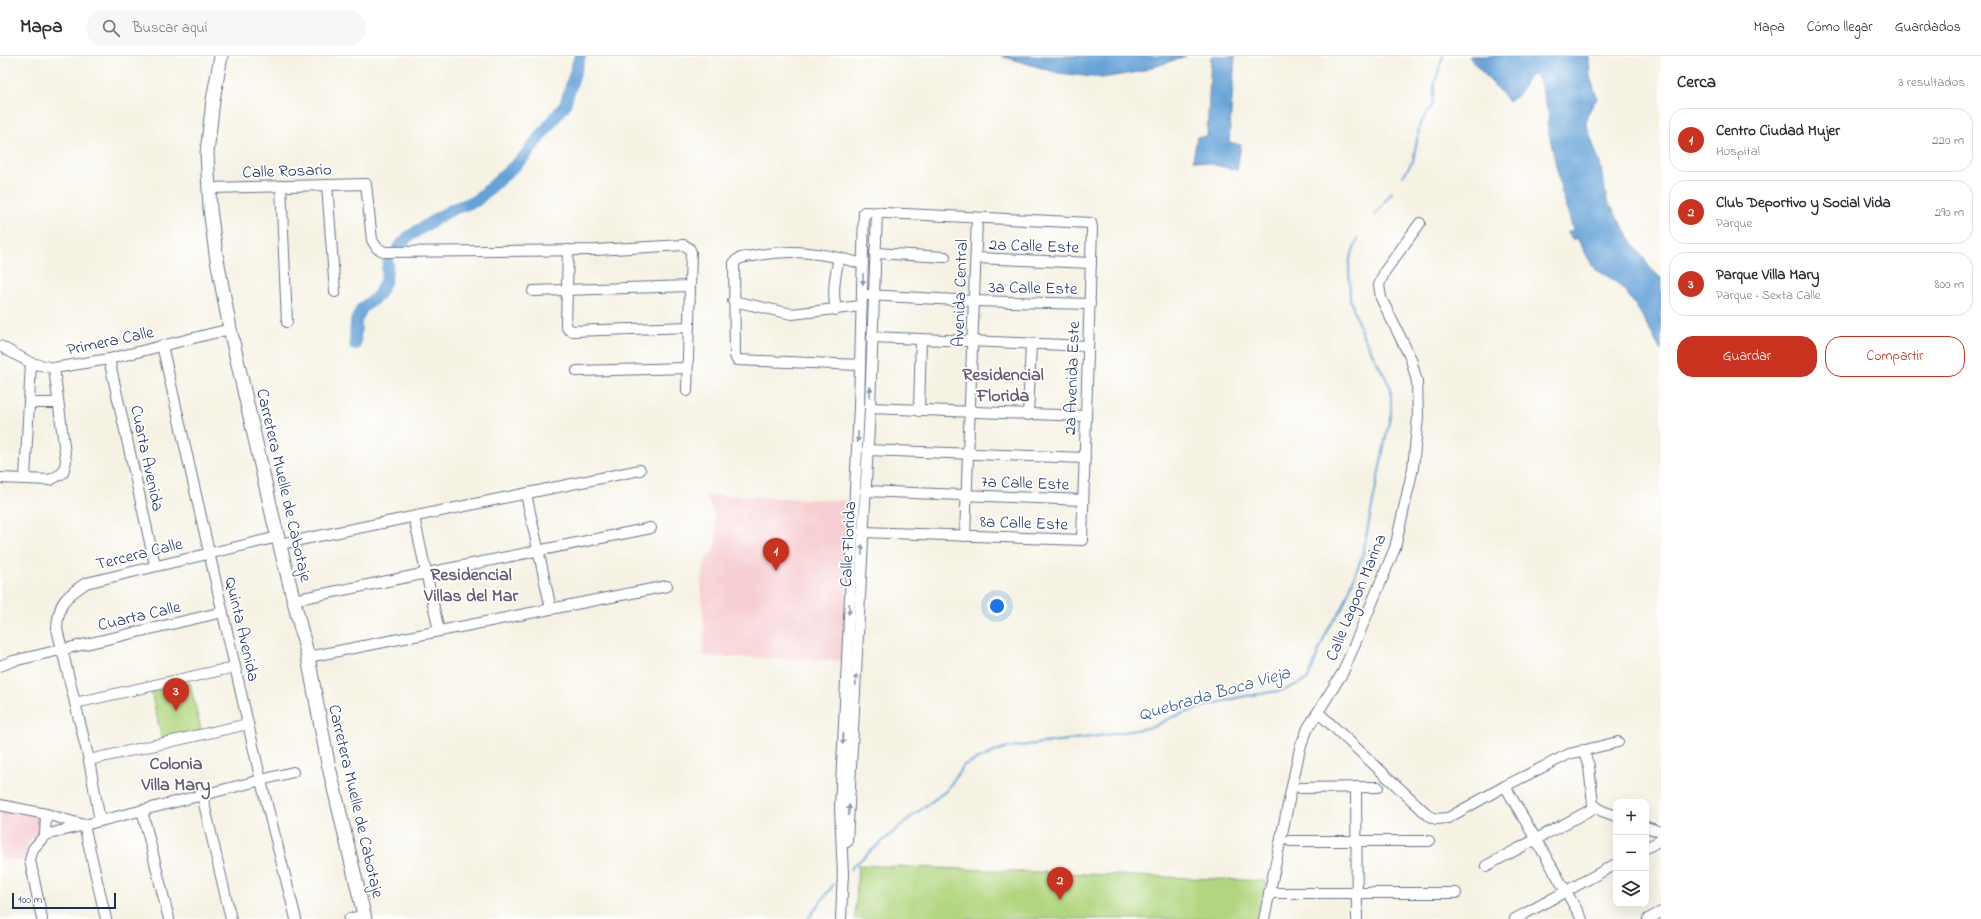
<!DOCTYPE html>
<html lang="es">
<head>
<meta charset="utf-8">
<style>
  :root { --surface:#fff; --page:#f7f7f7; --text:#2b2b33; --muted:#7c7c81; --line:#e1e1e2; --accent:#c8321e }
  body { margin:0; font-family:"Indie Flower",sans-serif; background:var(--page); color:var(--text) }
  .controls { position:absolute; right:12px; bottom:12px; display:grid; overflow:hidden; border-radius:8px; box-shadow:0 4px 16px #0002 }
  .controls button { width:36px; height:36px; display:grid; place-items:center; padding:0; border:0; border-bottom:1px solid var(--line); background:var(--surface); color:var(--text); font:20px sans-serif }
  .scale { position:absolute; left:12px; bottom:10px; width:104px; box-sizing:border-box; padding-left:4px; border:2px solid #1b2f5e; border-top:0; font-size:11px; line-height:14px; white-space:nowrap; color:#1b2f5e; -webkit-text-stroke:3px #fff; paint-order:stroke }
  .you { position:absolute; left:997px; top:550px; width:14px; height:14px; margin:-10px; border:3px solid #fff; border-radius:50%; background:#1a73e8; box-shadow:0 0 0 6px #1a73e833 }
  .badge { display:grid; place-items:center; width:26px; height:26px; border-radius:50%; background:var(--accent); color:#fff; font-size:13px; font-weight:700 }
  .pin { position:absolute; translate:-50% -33px; filter:drop-shadow(0 1px 2px #0008) }
  .pin::after { content:''; position:absolute; top:21px; width:14px; height:12px; background:inherit; clip-path:polygon(0 0,100% 0,50% 100%) }
  .list { margin:0; padding:0; list-style:none }
  h2 { display:flex; justify-content:space-between; align-items:center; height:52px; margin:0; padding:0 16px; font-size:17px }
  h2 small { font-size:13px; font-weight:400; color:var(--muted) }
  .list li { display:grid; grid-template-columns:26px 1fr auto; gap:12px; align-items:center; box-sizing:border-box; height:64px; margin:0 8px 8px; padding:0 8px; border:1px solid var(--line); border-radius:16px }
  .list b { display:block; font-size:15px; white-space:nowrap }
  .list p { margin:0; font-size:13px; white-space:nowrap; color:var(--muted) }
  .list em { font-size:13px; font-style:normal; color:var(--muted) }
  .actions { display:flex; gap:8px; padding:12px 16px }
  .actions a { flex:1; padding:9px 0; border:1px solid var(--accent); border-radius:16px; text-align:center; font-size:14px; color:var(--accent) }
  .actions .main { background:var(--accent); color:#fff }
  .icon { flex:none; width:22px; height:22px; fill:none; stroke:currentColor; stroke-width:2; stroke-linecap:round; stroke-linejoin:round }
  .map { position:relative; flex:none; width:1661px; height:863px; overflow:hidden }
  header { display:flex; align-items:center; gap:24px; box-sizing:border-box; height:56px; padding:0 20px; background:var(--surface); border-bottom:1px solid var(--line) }
  header strong { font-size:19px }
  nav { display:flex; gap:22px; margin-inline-start:auto; font-size:14px }
  .search { width:280px; height:36px; background:var(--page); display:flex; align-items:center; gap:10px; box-sizing:border-box; padding:0 14px; border-radius:22px; color:var(--muted); font-size:15px }
  main { display:flex }
  aside { flex:1; background:var(--surface) }
  .map>svg:first-child { display:block }
</style>
</head>
<body>
<header>
<strong>Mapa</strong>
<div class="search"><svg class="icon" aria-label="search" viewBox="0 0 24 24"><circle cx="10" cy="10" r="6"/><path d="M15 15l6 6"/></svg>Buscar aquí</div>
<nav><a>Mapa</a><a>Cómo llegar</a><a>Guardados</a></nav>
</header>
<main>
<div class="map">
<svg width="1661" height="863" viewBox="0 0 1661 863">
  <rect width="100%" height="100%" fill="#fff"/>
  <filter id="ink" filterUnits="userSpaceOnUse"><feTurbulence type="fractalNoise" baseFrequency=".025" numOctaves="2"/><feDisplacementMap in="SourceGraphic" scale="8" xChannelSelector="R" yChannelSelector="G"/><feConvolveMatrix kernelMatrix="1 2 1 2 8 2 1 2 1" color-interpolation-filters="sRGB"/></filter>
  <filter id="wash" filterUnits="userSpaceOnUse"><feTurbulence type="fractalNoise" baseFrequency=".012" numOctaves="4" result="noise"/><feDisplacementMap in="SourceGraphic" scale="16" xChannelSelector="R" yChannelSelector="G"/><feGaussianBlur stdDeviation="0.9" result="paint"/><feColorMatrix in="noise" values="0 0 0 0 0 0 0 0 0 0 0 0 0 0 0 0 0 1.4 0 .05"/><feComposite in="paint" operator="in"/></filter>
  <g filter="url(#wash)">
    <rect width="100%" height="100%" fill="#f6f2e3"/>
    <g fill="#f7cfd3">
      <path d="M707,439L851,445L844,605L702,600L704,575L701,526L706,504L713,496L717,483L714,459Z"/>
      <path d="M0,753L41,760L40,774L28,787L24,806L0,802Z"/>
    </g>
    <g fill="#b2d67f" stroke="#66826e">
      <path d="M190,627L201,674L162,683L151,636Z"/>
      <path d="M858,809L1267,825L1260,863H855Z"/>
    </g>
    <g fill="#65a2d7" stroke="#40689a">
      <path d="M1001,0H1186L1139,16L1102,22L1058,17Z"/>
      <path d="M1211,0H1235L1229,86L1241,89L1237,114L1193,104L1197,81H1207Z"/>
      <path d="M1470,0H1589L1590,20L1597,42L1587,59L1586,67L1600,108L1607,144L1634,189L1651,213L1661,222V295C1644,265 1629,226 1595,214L1577,182L1572,184L1568,176L1573,174L1562,137L1547,68L1549,59L1539,24L1535,19C1523,20 1526,30 1519,37C1517,40 1513,43 1509,46L1469,1Z"/>
    </g>
    <g fill="none" stroke-linecap="round" stroke-linejoin="round">
      <g stroke="#65a2d7" stroke-width="2">
        <path d="M1403,120L1413,105L1420,68L1433,48L1435,26L1443,0"/>
        <path d="M1375,159L1392,136"/>
        <path d="M850,813L912,760L946,735L964,709L1004,692L1106,679L1153,671L1170,662L1202,651L1240,641L1285,634L1308,623L1328,572L1342,553L1362,501L1391,356V332L1362,278L1350,243L1349,206L1358,182"/>
        <path d="M808,863L834,828"/>
      </g>
      <g stroke="#65a2d7" stroke-width="12">
        <path d="M398,192L408,181L437,162L453,153L476,145L523,102L565,49L580,0"/>
        <path d="M355,288L356,265L362,252L378,240L386,224L388,207"/>
      </g>
    </g>
  </g>
  <g filter="url(#ink)">
    <g fill="none" stroke-linecap="round" stroke-linejoin="round">
      <defs>
        <g id="minor">
          <path d="M327,129L335,236"/>
          <path d="M281,130L287,266"/>
          <path d="M209,132L366,128L372,184L377,192L385,196L595,194L684,189L689,192L691,196L687,335"/>
          <path d="M568,194L566,269L568,273L573,275L689,271"/>
          <path d="M875,197L945,201"/>
          <path d="M976,202L1091,207"/>
          <path d="M533,235L690,230"/>
          <path d="M868,239L974,245L1090,248"/>
          <path d="M733,245L792,258L861,250"/>
          <path d="M836,254C832,235 835,220 839,202"/>
          <path d="M872,281L1088,290"/>
          <path d="M162,289L261,725L296,863"/>
          <path d="M0,290L31,307L54,312L109,303L230,273"/>
          <path d="M109,303L155,509"/>
          <path d="M860,309L737,304L735,300L734,207C738,201 746,201 753,200C793,192 824,197 863,208"/>
          <path d="M577,315L687,312"/>
          <path d="M29,347H58"/>
          <path d="M870,352L1086,360"/>
          <path d="M919,355L921,283"/>
          <path d="M1028,359L1031,288"/>
          <path d="M867,394L1085,402"/>
          <path d="M0,422L50,424L63,417L66,405L54,312"/>
          <path d="M25,423L31,307"/>
          <path d="M865,435L1083,444"/>
          <path d="M526,438L551,553"/>
          <path d="M414,461L439,575"/>
          <path d="M965,480L977,162"/>
          <path d="M280,488L640,414"/>
          <path d="M293,544L651,472"/>
          <path d="M308,601L667,530"/>
          <path d="M0,610L13,605L223,556"/>
          <path d="M75,647L235,611"/>
          <path d="M1317,658L1322,660L1428,759L1436,763L1448,762L1505,730L1569,698L1618,686"/>
          <path d="M1583,694L1589,710L1593,748L1602,755L1616,760"/>
          <path d="M89,704L248,668"/>
          <path d="M1505,730L1582,863"/>
          <path d="M1356,731L1357,863"/>
          <path d="M1300,732L1378,731"/>
          <path d="M202,739L231,863"/>
          <path d="M0,749L46,758L84,769L106,863"/>
          <path d="M142,754L169,863"/>
          <path d="M100,765L89,704L57,573C58,547 65,541 86,527L278,481"/>
          <path d="M1646,771L1661,776"/>
          <path d="M45,779L293,716"/>
          <path d="M1290,785H1429"/>
          <path d="M847,786L870,352L877,156"/>
          <path d="M1646,792L1661,784"/>
          <path d="M1486,810L1596,751"/>
          <path d="M843,820L840,752L859,351L864,156L1091,167L1092,172L1082,484L863,476"/>
          <path d="M1269,837H1456"/>
          <path d="M42,863L30,804L33,793L45,779L46,758"/>
          <path d="M349,863L364,859"/>
          <path d="M841,863L843,815"/>
          <path d="M1264,863L1300,692L1308,672L1343,616L1395,492L1413,412L1418,361L1417,326L1411,303L1381,242L1379,229L1385,215L1420,167"/>
          <path d="M1515,863L1616,808"/>
          <path d="M1648,863L1661,856"/>
        </g>
        <path id="major" d="M221,0L213,44L207,97L210,153L216,198L230,273L274,466L308,601L328,707L365,863"/>
      </defs>
      <use href="#minor" stroke="#68738d" stroke-width="12"/>
      <use href="#major" stroke="#68738d" stroke-width="15"/>
      <use href="#minor" stroke="#fff" stroke-width="10"/>
      <use href="#major" stroke="#fff" stroke-width="13"/>
    </g>
    <defs><path id="oneway-solid" d="M-6-.8H1V-3.2L6.5 0L1 3.2V.8H-6Z"/></defs>
    <g fill="#8d97ae">
      <use href="#oneway-solid" transform="translate(863 223) rotate(91)"/>
      <use href="#oneway-solid" transform="translate(870 336) rotate(-88)"/>
      <use href="#oneway-solid" transform="translate(858 381) rotate(93)"/>
      <use href="#oneway-solid" transform="translate(862 494) rotate(-87)"/>
      <use href="#oneway-solid" transform="translate(849 553) rotate(93)"/>
      <use href="#oneway-solid" transform="translate(856 624) rotate(-87)"/>
      <use href="#oneway-solid" transform="translate(843 683) rotate(93)"/>
      <use href="#oneway-solid" transform="translate(849 754) rotate(-87)"/>
    </g>
  </g>
  <g text-anchor="middle" stroke-width="3.5" stroke-linejoin="round" paint-order="stroke">
    <g font-size="17" fill="#1b2f5e" stroke="#fff">
      <text transform="translate(287 114) rotate(-2)" y="6">Calle Rosario</text>
      <text transform="translate(1034 189) rotate(2)" y="6">2a Calle Este</text>
      <text transform="translate(1033 231) rotate(1)" y="6">3a Calle Este</text>
      <text transform="translate(959 237) rotate(-88)" y="6">Avenida Central</text>
      <text transform="translate(110 284) rotate(-12)" y="6">Primera Calle</text>
      <text transform="translate(1071 322) rotate(-88)" y="6">2a Avenida Este</text>
      <text transform="translate(148 402) rotate(78)" y="6">Cuarta Avenida</text>
      <text transform="translate(1025 426) rotate(2)" y="6">7a Calle Este</text>
      <text transform="translate(285 429) rotate(77)" y="6">Carretera Muelle de Cabotaje</text>
      <text transform="translate(1024 466) rotate(2)" y="6">8a Calle Este</text>
      <text transform="translate(847 488) rotate(-87)" y="6">Calle Florida</text>
      <text transform="translate(139 497) rotate(-14)" y="6">Tercera Calle</text>
      <text transform="translate(1355 541) rotate(-68)" y="6">Calle Lagoon Marina</text>
      <text transform="translate(139 559) rotate(-13)" y="6">Cuarta Calle</text>
      <text transform="translate(243 573) rotate(77)" y="6">Quinta Avenida</text>
      <text transform="translate(357 745) rotate(77)" y="6">Carretera Muelle de Cabotaje</text>
    </g>
    <g font-size="18" font-weight="bold" fill="#665a6f" stroke="#fff">
      <text x="1003" y="324">Residencial<tspan x="1003" dy="21">Florida</tspan></text>
      <text x="471" y="524">Residencial<tspan x="471" dy="21">Villas del Mar</tspan></text>
      <text x="176" y="713">Colonia<tspan x="176" dy="21">Villa Mary</tspan></text>
    </g>
    <g font-size="18" font-style="italic" fill="#395d8e" stroke="#fff">
      <text transform="translate(1214 637) rotate(-16)" y="6">Quebrada Boca Vieja</text>
    </g>
  </g>
</svg>
<div class="controls">
<button>+</button>
<button>−</button>
<button><svg class="icon" aria-label="layers" viewBox="0 0 24 24"><path d="M12 4l9 5-9 5-9-5zM3 14l9 5 9-5"/></svg></button>
</div>
<div class="scale">100 m</div>
<div class="you"></div>
<div class="pin badge" style="left:776px;top:515px">1</div>
<div class="pin badge" style="left:1060px;top:844px">2</div>
<div class="pin badge" style="left:176px;top:655px">3</div>
</div>
<aside>
<h2>Cerca<small>3 resultados</small></h2>
<ul class="list">
<li><span class="badge">1</span><div><b>Centro Ciudad Mujer</b><p>Hospital</p></div><em>220 m</em></li>
<li><span class="badge">2</span><div><b>Club Deportivo y Social Vida</b><p>Parque</p></div><em>290 m</em></li>
<li><span class="badge">3</span><div><b>Parque Villa Mary</b><p>Parque · Sexta Calle</p></div><em>800 m</em></li>
</ul>
<div class="actions"><a class="main">Guardar</a><a>Compartir</a></div>
</aside>
</main>
</body>
</html>
